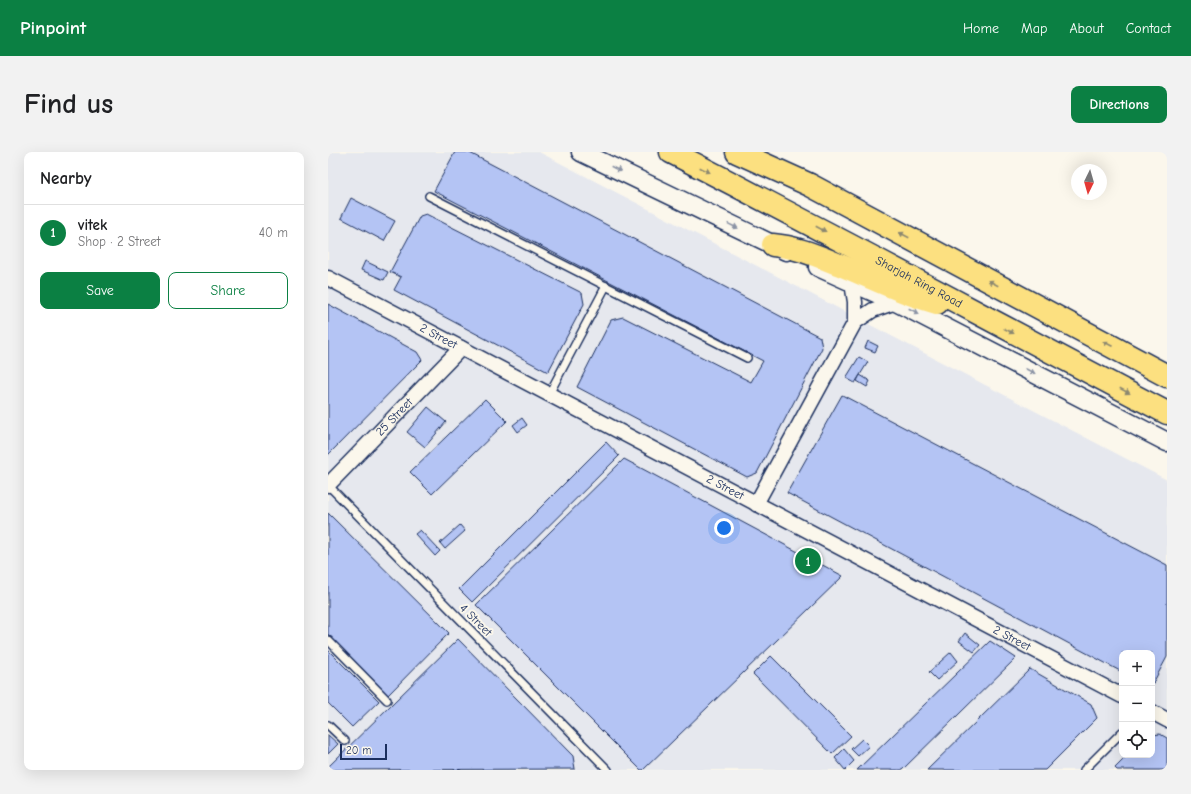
<!DOCTYPE html>
<html lang="en">
<head>
<meta charset="utf-8">
<style>
  :root { --surface:#fff; --page:#f2f2f2; --text:#202124; --muted:#757577; --line:#e0e0e0; --accent:#0b8043 }
  body { margin:0; font-family:"Comic Neue",sans-serif; background:var(--page); color:var(--text) }
  .controls { position:absolute; right:12px; bottom:12px; display:grid; overflow:hidden; border-radius:8px; box-shadow:0 4px 16px #0002 }
  .controls button { width:36px; height:36px; display:grid; place-items:center; padding:0; border:0; border-bottom:1px solid var(--line); background:var(--surface); color:var(--text); font:20px sans-serif }
  .compass { position:absolute; left:743px; top:12px; width:36px; height:36px; border-radius:50%; background:var(--surface); box-shadow:0 4px 16px #0002; rotate:185deg }
  .scale { position:absolute; left:12px; bottom:10px; width:47px; box-sizing:border-box; padding-left:4px; border:2px solid #1b2f5e; border-top:0; font-size:11px; line-height:14px; white-space:nowrap; color:#1b2f5e; -webkit-text-stroke:3px #fbf7ec; paint-order:stroke }
  .you { position:absolute; left:396px; top:376px; width:14px; height:14px; margin:-10px; border:3px solid #fff; border-radius:50%; background:#1a73e8; box-shadow:0 0 0 6px #1a73e833 }
  .badge { display:grid; place-items:center; width:26px; height:26px; border-radius:50%; background:var(--accent); color:#fff; font-size:13px; font-weight:700 }
  .pin { position:absolute; translate:-50% -50%; border:2px solid #fff; box-shadow:0 1px 4px #0006 }
  .list { margin:0; padding:0; list-style:none }
  h2 { display:flex; justify-content:space-between; align-items:center; height:52px; margin:0; padding:0 16px; font-size:17px }
  h2 small { font-size:13px; font-weight:400; color:var(--muted) }
  .list li { display:grid; grid-template-columns:26px 1fr auto; gap:12px; align-items:center; box-sizing:border-box; height:56px; padding:0 16px; border-top:1px solid var(--line) }
  .list b { display:block; font-size:15px; white-space:nowrap }
  .list p { margin:0; font-size:13px; white-space:nowrap; color:var(--muted) }
  .list em { font-size:13px; font-style:normal; color:var(--muted) }
  .actions { display:flex; gap:8px; padding:12px 16px }
  .actions a { flex:1; padding:9px 0; border:1px solid var(--accent); border-radius:8px; text-align:center; font-size:14px; color:var(--accent) }
  .actions .main { background:var(--accent); color:#fff }
  .icon { flex:none; width:22px; height:22px; fill:none; stroke:currentColor; stroke-width:2; stroke-linecap:round; stroke-linejoin:round }
  .map { position:relative; flex:none; width:839px; height:618px; overflow:hidden; border-radius:8px }
  header { display:flex; align-items:center; gap:24px; box-sizing:border-box; height:56px; padding:0 20px; background:var(--accent); color:#fff }
  header strong { font-size:19px }
  nav { display:flex; gap:22px; margin-inline-start:auto; font-size:14px }
  .intro { display:flex; align-items:center; justify-content:space-between; box-sizing:border-box; height:96px; padding:0 24px }
  h1 { margin:0; font-size:28px }
  .button { padding:10px 18px; border-radius:8px; background:var(--accent); color:#fff; font-size:14px; font-weight:700 }
  main { display:flex; gap:24px; padding:0 24px }
  aside { flex:1; background:var(--surface); border-radius:8px; box-shadow:0 4px 16px #0002 }
  .map>svg:first-child { display:block }
</style>
</head>
<body>
<header>
<strong>Pinpoint</strong>
<nav><a>Home</a><a>Map</a><a>About</a><a>Contact</a></nav>
</header>
<div class="intro"><h1>Find us</h1><a class="button">Directions</a></div>
<main>
<aside>
<h2>Nearby<small></small></h2>
<ul class="list">
<li><span class="badge">1</span><div><b>vitek</b><p>Shop · 2 Street</p></div><em>40 m</em></li>
</ul>
<div class="actions"><a class="main">Save</a><a>Share</a></div>
</aside>
<div class="map">
<svg width="839" height="618" viewBox="0 0 839 618">
  <rect width="100%" height="100%" fill="#fbf7ec"/>
  <filter id="ink" filterUnits="userSpaceOnUse"><feTurbulence type="fractalNoise" baseFrequency=".025" numOctaves="2"/><feDisplacementMap in="SourceGraphic" scale="8" xChannelSelector="R" yChannelSelector="G"/><feConvolveMatrix kernelMatrix="1 2 1 2 8 2 1 2 1" color-interpolation-filters="sRGB"/></filter>
  <g filter="url(#ink)">
    <path fill="#e6e8ee" fill-rule="evenodd" d="M0,0H211L839,328V618H0ZM794,501H824V603H794Z"/>
    <g fill="#b4c4f4" stroke="#1b2f5e">
      <path d="M127,0H140L492,185L494,196L429,321L419,325L249,235L283,168L295,165L423,230L435,209L106,39Z"/>
      <path d="M23,46L67,69L56,89L13,66Z"/>
      <path d="M98,62L254,141L256,152L220,220L66,138L73,125L62,120L92,64Z"/>
      <path d="M37,109L60,120L56,128L33,118Z"/>
      <path d="M0,152L89,200L94,208L0,303Z"/>
      <path d="M540,189L550,194L547,200L537,196Z"/>
      <path d="M531,205L540,210L527,231L518,226Z"/>
      <path d="M532,223L542,229L539,235L529,229Z"/>
      <path d="M514,243L839,413V505L824,533V501H794V520L459,341Z"/>
      <path d="M157,247L179,269L104,342L82,320Z"/>
      <path d="M100,255L118,270L97,295L79,280Z"/>
      <path d="M194,266L199,273L190,280L185,273Z"/>
      <path d="M278,290L291,304L144,450L131,437Z"/>
      <path d="M296,307L515,424L315,618H313L148,453Z"/>
      <path d="M0,361L121,481L60,543L0,482Z"/>
      <path d="M132,373L137,379L117,397L112,391Z"/>
      <path d="M92,378L112,399L107,404L87,382Z"/>
      <path d="M637,481L652,493L646,500L631,489Z"/>
      <path d="M130,487L245,604L247,617L0,618V615Z"/>
      <path d="M662,489L688,506L574,618H529Z"/>
      <path d="M0,498L51,549L24,575L0,551Z"/>
      <path d="M623,500L630,509L609,528L601,520Z"/>
      <path d="M443,504L523,584L504,602L425,522Z"/>
      <path d="M702,517L763,552L769,566L717,618H599Z"/>
      <path d="M832,582L839,586V618H789L787,616L800,603H824V583Z"/>
      <path d="M0,583L10,592L0,602Z"/>
      <path d="M534,587L541,594L530,604L523,597Z"/>
      <path d="M516,597L526,609L517,618L507,606Z"/>
    </g>
    <g fill="none" stroke-linecap="round" stroke-linejoin="round">
      <defs>
        <g id="service">
          <path d="M101,44L419,206"/>
          <path d="M221,242L278,134"/>
          <path d="M0,333L280,618"/>
          <path d="M0,488L59,548"/>
          <path d="M0,573L17,589"/>
          <path d="M756,618L794,580"/>
        </g>
        <g id="minor">
          <path id="s1" d="M0,126L794,544"/>
          <path d="M527,170L545,158L568,150"/>
          <path id="s2" d="M0,333L133,196"/>
          <path d="M428,352L527,170V150L524,131"/>
          <path d="M824,560L839,568"/>
        </g>
        <g id="tertiary">
          <path d="M253,0L458,99"/>
          <path d="M490,115L568,150L839,290"/>
        </g>
        <g id="motorway">
          <path id="s3" d="M343,0C509,85 673,174 839,261"/>
          <path d="M409,0L482,33L839,224"/>
          <path d="M445,93C469,95 489,104 512,113C544,126 575,142 609,151"/>
        </g>
      </defs>
      <use href="#service" stroke="#1b2f5e" stroke-width="10"/>
      <use href="#minor" stroke="#1b2f5e" stroke-width="17"/>
      <use href="#tertiary" stroke="#1b2f5e" stroke-width="21"/>
      <use href="#motorway" stroke="#1b2f5e" stroke-width="25"/>
      <use href="#service" stroke="#fbf7ec" stroke-width="7"/>
      <use href="#minor" stroke="#fbf7ec" stroke-width="14"/>
      <use href="#tertiary" stroke="#fbf7ec" stroke-width="18"/>
      <use href="#motorway" stroke="#fce080" stroke-width="22"/>
    </g>
    <defs><path id="oneway-solid" d="M-6-.8H1V-3.2L6.5 0L1 3.2V.8H-6Z"/></defs>
    <g fill="#8b93a5">
      <use href="#oneway-solid" transform="translate(288 17) rotate(27)"/>
      <use href="#oneway-solid" transform="translate(405 74) rotate(26)"/>
      <use href="#oneway-solid" transform="translate(586 159) rotate(27)"/>
      <use href="#oneway-solid" transform="translate(702 219) rotate(27)"/>
    </g>
    <g fill="#8c886f">
      <use href="#oneway-solid" transform="translate(377 18) rotate(27)"/>
      <use href="#oneway-solid" transform="translate(493 77) rotate(28)"/>
      <use href="#oneway-solid" transform="translate(576 83) rotate(-152)"/>
      <use href="#oneway-solid" transform="translate(665 131) rotate(-152)"/>
      <use href="#oneway-solid" transform="translate(681 179) rotate(28)"/>
      <use href="#oneway-solid" transform="translate(780 192) rotate(-152)"/>
      <use href="#oneway-solid" transform="translate(797 239) rotate(28)"/>
    </g>
  </g>
  <g text-anchor="middle" stroke-width="4" stroke-linejoin="round" paint-order="stroke">
    <g font-size="12" fill="#1b2f5e" stroke="#fbf7ec">
      <text dy="4" stroke="none"><textPath href="#s3" startOffset="280">Sharjah Ring Road</textPath></text>
      <text dy="4" stroke="none"><textPath href="#s1" startOffset="125">2 Street</textPath></text>
      <text dy="4" stroke="none"><textPath href="#s2" startOffset="95">25 Street</textPath></text>
      <text dy="4" stroke="none"><textPath href="#s1" startOffset="449">2 Street</textPath></text>
      <text transform="translate(148 468) rotate(45)" y="4">4 Street</text>
      <text dy="4" stroke="none"><textPath href="#s1" startOffset="773">2 Street</textPath></text>
    </g>
  </g>
</svg>
<div class="controls">
<button>+</button>
<button>−</button>
<button><svg class="icon" aria-label="locate" viewBox="0 0 24 24"><circle cx="12" cy="12" r="6"/><path d="M12 2v4M12 18v4M2 12h4M18 12h4"/></svg></button>
</div>
<svg class="compass" viewBox="-18 -18 36 36"><path d="M0-13l5 13h-10z" fill="#e53935"/><path d="M0 13l5-13h-10z" fill="#757577"/></svg>
<div class="scale">20 m</div>
<div class="you"></div>
<div class="pin badge" style="left:480px;top:409px">1</div>
</div>
</main>
</body>
</html>
